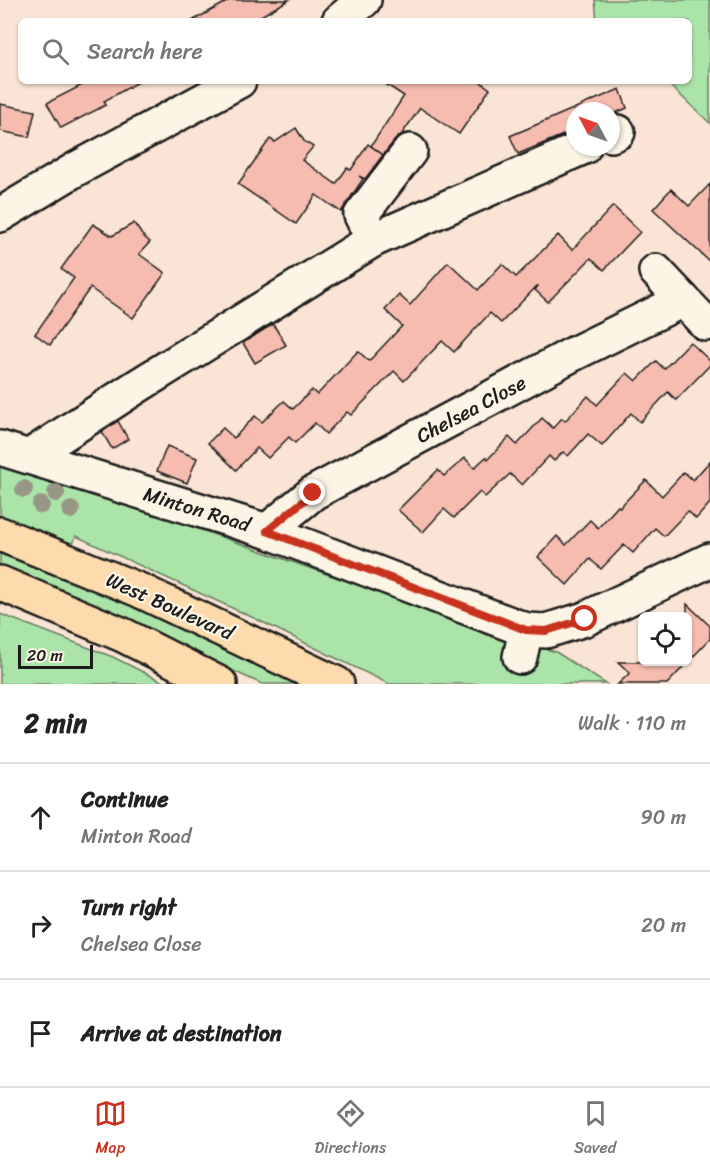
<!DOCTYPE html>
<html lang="en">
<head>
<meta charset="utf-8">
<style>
  :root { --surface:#fff; --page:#f2f2f2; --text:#222; --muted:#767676; --line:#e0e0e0; --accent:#c8321e }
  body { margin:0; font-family:Sriracha,sans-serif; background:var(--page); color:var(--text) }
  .controls { position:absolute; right:18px; bottom:18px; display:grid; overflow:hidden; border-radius:9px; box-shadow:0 2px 4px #0004 }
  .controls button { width:54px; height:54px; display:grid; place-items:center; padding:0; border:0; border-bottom:2px solid var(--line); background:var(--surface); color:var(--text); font:30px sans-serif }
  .compass { position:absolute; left:566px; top:102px; width:54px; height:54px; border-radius:50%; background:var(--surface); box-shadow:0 2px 4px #0004; rotate:311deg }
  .scale { position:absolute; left:18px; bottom:15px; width:75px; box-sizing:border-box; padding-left:6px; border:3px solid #1c1c1c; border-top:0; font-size:16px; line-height:21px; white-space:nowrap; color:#1c1c1c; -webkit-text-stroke:4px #fcf5e5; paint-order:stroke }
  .stop { position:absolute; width:18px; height:18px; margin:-14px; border:4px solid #c8321e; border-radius:50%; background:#fff }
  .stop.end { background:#c8321e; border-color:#fff; box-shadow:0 2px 6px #0008 }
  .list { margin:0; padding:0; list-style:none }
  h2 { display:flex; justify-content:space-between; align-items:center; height:78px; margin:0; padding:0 24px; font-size:26px }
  h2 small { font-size:20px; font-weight:400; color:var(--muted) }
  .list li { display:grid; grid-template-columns:39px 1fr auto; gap:18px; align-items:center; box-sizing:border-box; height:108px; padding:0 24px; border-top:2px solid var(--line) }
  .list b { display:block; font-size:22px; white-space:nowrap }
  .list p { margin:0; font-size:20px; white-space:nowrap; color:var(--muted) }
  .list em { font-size:20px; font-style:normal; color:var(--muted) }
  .icon { flex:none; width:33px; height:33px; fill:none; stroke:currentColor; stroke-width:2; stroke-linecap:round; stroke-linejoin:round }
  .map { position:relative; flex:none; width:710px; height:684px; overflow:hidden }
  .search { position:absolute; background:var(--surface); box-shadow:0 2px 4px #0004; left:18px; right:18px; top:18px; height:66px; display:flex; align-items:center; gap:15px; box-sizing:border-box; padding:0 21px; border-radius:9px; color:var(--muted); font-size:22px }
  .sheet { height:402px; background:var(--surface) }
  nav { display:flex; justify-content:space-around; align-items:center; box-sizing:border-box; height:84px; border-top:2px solid var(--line); background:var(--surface); font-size:16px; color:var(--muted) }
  nav a { display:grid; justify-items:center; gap:3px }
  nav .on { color:var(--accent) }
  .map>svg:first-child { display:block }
</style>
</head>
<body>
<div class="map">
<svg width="710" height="684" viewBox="0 0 710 684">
  <rect width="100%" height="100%" fill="#fae4d5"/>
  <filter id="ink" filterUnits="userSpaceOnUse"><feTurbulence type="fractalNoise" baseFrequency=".0167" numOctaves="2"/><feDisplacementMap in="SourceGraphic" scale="12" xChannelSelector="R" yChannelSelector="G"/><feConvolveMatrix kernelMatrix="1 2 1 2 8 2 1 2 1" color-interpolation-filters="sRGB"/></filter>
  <g filter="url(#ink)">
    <g fill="#abe4a8" stroke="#648062" stroke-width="1.5">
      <path d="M595,0H710V123L665,81H689V21H597Z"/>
      <path d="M0,464L98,494L507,637L556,652L606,684H389L256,619L76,536L72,546L0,517Z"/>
      <path d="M0,546L225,648L300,684H262L0,565Z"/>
      <path d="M0,614L113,657L167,684H0Z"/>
    </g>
    <g fill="#f6bcb0" stroke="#1c1c1c" stroke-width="1.5">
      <path d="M230,0H289L252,21H192Z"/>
      <path d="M90,81H140L104,101L106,105L61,128L47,103Z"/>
      <path d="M381,81H479L490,89L459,134L420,108L402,134L395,140L383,155L371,146L404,96Z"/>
      <path d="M620,89L627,108L611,115V111H575V130L518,154L510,136Z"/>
      <path d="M0,104L35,111L29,137L0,131Z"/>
      <path d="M296,128L304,141L313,147L302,160L336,184L347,168L351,170L368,144L383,155L365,179L359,176L363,179L341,212L316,195L296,224L238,184L270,139L275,142Z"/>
      <path d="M710,184V262L653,209L671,189L689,206Z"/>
      <path d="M613,206L640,232L604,270L591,258L548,302L535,290L538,286H537L501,323L490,313L454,352L442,341L404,381L394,371L351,415L347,412L326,434L315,423L295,443L289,437L268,458L257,448L236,470L208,443L223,428L234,438L255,416L262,422L284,401L293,409L312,390L317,395L358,351L369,361L402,326L385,310L399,295L410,305L448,262L478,290L502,264L516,277L558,235L572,250Z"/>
      <path d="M134,223L142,235L150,242L139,254L165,273L133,318L90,288L50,345L35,334L74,278L61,269L93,224L112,236Z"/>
      <path d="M273,324L286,345L255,363L243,343Z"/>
      <path d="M690,342L710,361V365L676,400L668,392L640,422L631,413L602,446L588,434L568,456L563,452L554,461L549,456L522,485L510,474L485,497L480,492L454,518L444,509L423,532L398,510L438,470L444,476L465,458L474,468L486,457L488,459L509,437L517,445L542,418L553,428L562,418L565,421L588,396L597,405L627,373L636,381L656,361L664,369Z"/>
      <path d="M118,421L128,439L112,449L102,432Z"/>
      <path d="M167,446L197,458L187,483L157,471Z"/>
      <path d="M710,461V503L696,519L688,511L664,536L655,528L633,553L624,545L601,569L590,559L567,585L538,557L557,536L566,545L590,520L598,528L618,506L620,507L646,480L662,496L684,472L693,480Z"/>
      <path d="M687,604L710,626V639L667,684H618L630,673L618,662H687Z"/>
    </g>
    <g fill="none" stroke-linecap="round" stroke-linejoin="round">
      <defs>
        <g id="minor">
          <path d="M339,21L364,0"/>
          <path d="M611,135L618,132"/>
          <path d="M0,215L76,169L239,81"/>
          <path d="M373,240L361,215L410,151"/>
          <path d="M656,271L706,324"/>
          <path d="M0,448L267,531L526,630L546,631L585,619L710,560"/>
          <path d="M30,456L136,387L373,240L584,147"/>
          <path d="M267,531L313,493L571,355L683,300"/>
          <path d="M520,657L526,630"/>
        </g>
        <g id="major">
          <path d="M0,534L139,590L337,684"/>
          <path d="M0,583L123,635L220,684"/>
        </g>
      </defs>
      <use href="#minor" stroke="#1c1c1c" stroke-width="38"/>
      <use href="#major" stroke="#1c1c1c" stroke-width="38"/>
      <use href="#minor" stroke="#fcf5e5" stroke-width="33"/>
      <use href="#major" stroke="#fedbac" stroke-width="33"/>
    </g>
    <g fill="#989786">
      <circle cx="24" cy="489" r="9"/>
      <circle cx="56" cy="493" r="9"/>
      <circle cx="41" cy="505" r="9"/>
      <circle cx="71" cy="510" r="9"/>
    </g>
  </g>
  <g fill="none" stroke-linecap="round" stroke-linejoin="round" filter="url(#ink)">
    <path stroke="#c8321e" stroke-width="8" d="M313,493L267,531L526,630L546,631L585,619"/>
  </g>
  <g text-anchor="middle" stroke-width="4.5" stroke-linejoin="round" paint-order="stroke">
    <g font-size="20" fill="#1c1c1c" stroke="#fcf5e5">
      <text transform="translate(471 409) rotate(-28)" y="7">Chelsea Close</text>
      <text transform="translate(197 509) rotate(17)" y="7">Minton Road</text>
      <text transform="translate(170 606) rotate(24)" y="7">West Boulevard</text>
    </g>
  </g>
</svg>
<div class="controls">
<button><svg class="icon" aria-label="locate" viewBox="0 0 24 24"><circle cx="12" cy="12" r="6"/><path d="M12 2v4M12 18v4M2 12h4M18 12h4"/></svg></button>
</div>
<svg class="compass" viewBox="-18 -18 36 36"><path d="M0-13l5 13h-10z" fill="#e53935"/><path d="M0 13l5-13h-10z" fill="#767676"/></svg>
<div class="scale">20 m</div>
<div class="stop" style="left:585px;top:619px"></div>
<div class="stop end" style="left:313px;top:493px"></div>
<div class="search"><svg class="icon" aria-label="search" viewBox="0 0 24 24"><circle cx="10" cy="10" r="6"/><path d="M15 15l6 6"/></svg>Search here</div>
</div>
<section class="sheet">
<h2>2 min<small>Walk · 110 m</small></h2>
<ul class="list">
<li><svg class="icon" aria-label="ahead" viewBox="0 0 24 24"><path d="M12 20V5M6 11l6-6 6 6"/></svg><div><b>Continue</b><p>Minton Road</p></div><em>90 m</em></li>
<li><svg class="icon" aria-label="right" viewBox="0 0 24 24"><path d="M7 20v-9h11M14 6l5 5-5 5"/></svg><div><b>Turn right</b><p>Chelsea Close</p></div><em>20 m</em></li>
<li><svg class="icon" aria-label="arrive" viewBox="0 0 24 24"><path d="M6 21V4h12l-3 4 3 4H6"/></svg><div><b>Arrive at destination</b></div></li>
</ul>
</section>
<nav>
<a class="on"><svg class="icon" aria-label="map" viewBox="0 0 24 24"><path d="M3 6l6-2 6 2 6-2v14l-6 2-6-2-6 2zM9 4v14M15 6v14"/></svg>Map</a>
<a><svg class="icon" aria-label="directions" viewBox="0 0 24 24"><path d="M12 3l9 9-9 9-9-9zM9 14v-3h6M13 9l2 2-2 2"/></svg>Directions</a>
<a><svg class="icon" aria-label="saved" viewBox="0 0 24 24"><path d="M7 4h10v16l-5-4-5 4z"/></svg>Saved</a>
</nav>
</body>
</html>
